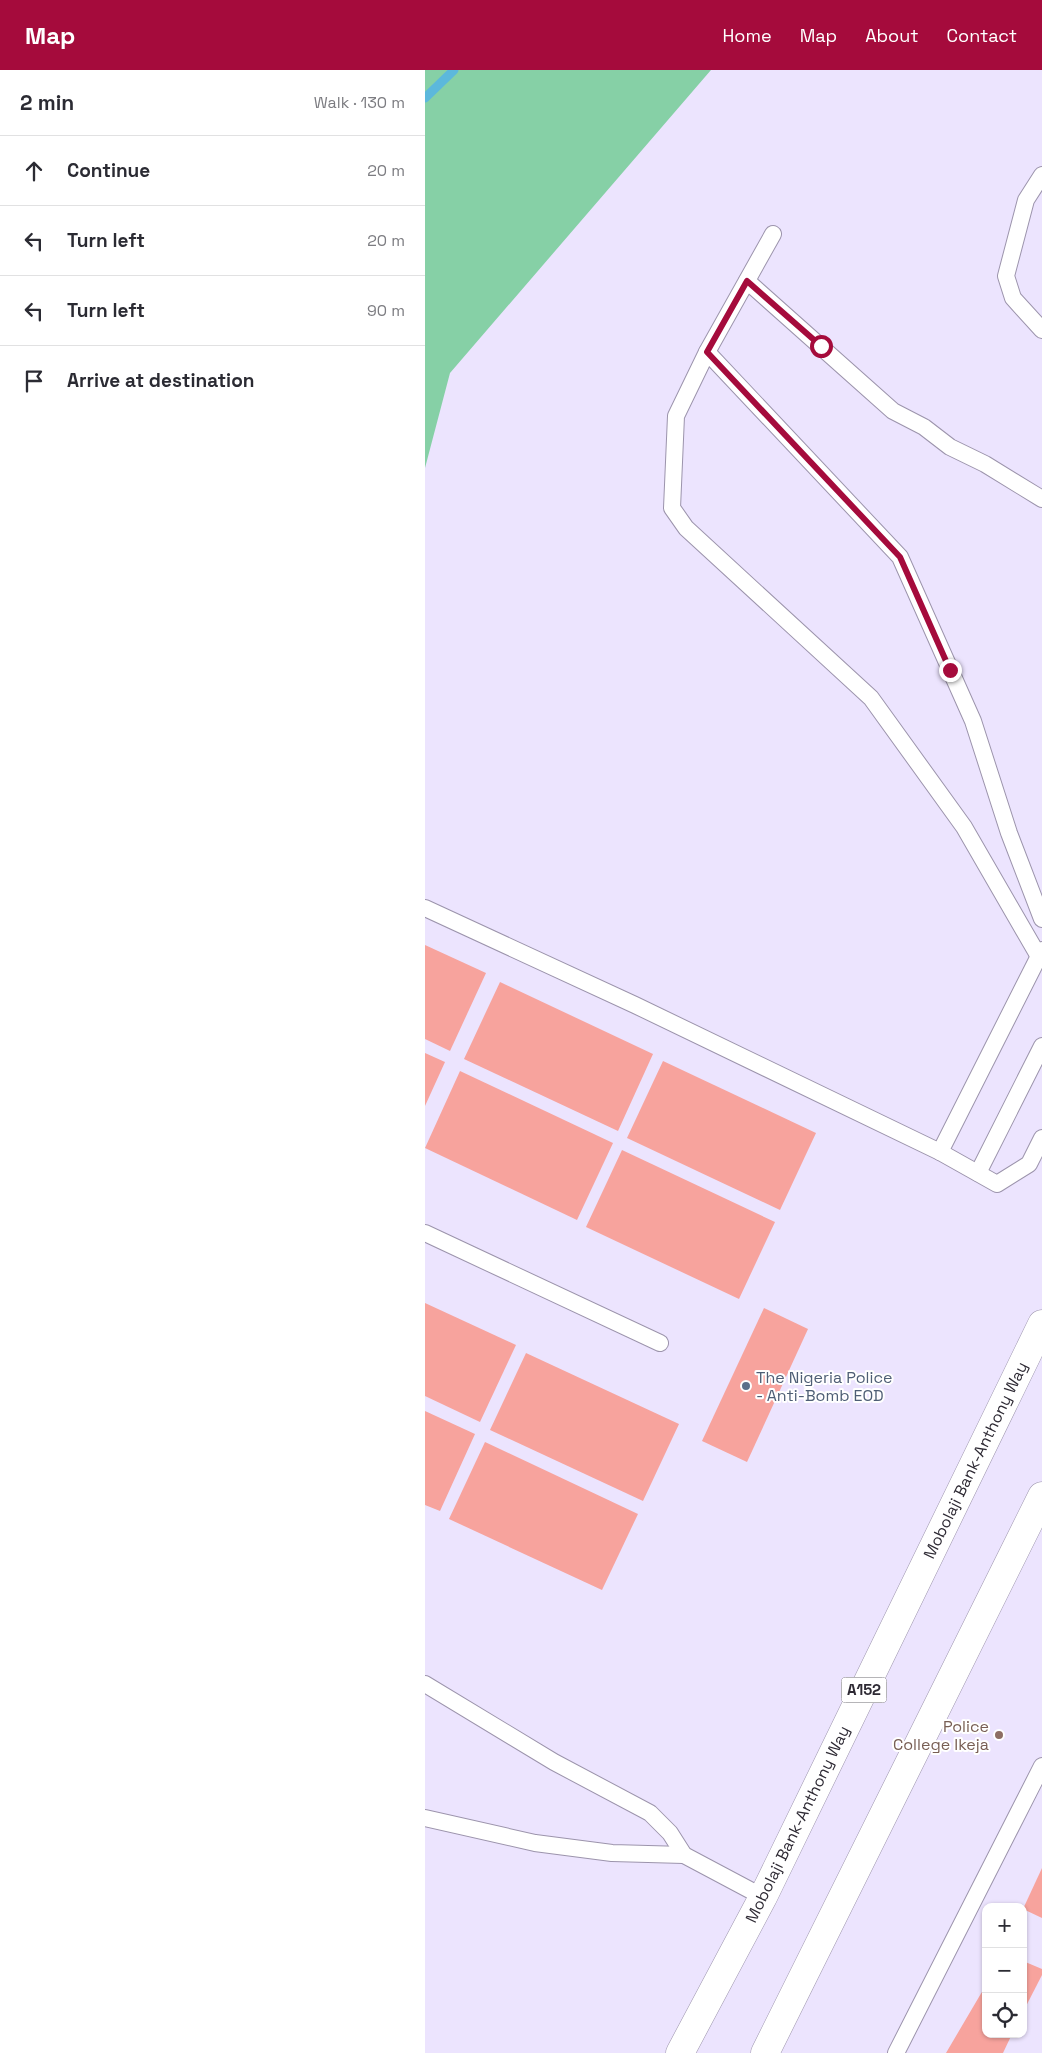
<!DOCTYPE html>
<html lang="en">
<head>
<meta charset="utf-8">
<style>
  :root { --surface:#fff; --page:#f7f7f7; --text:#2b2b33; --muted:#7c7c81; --line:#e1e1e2; --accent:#a50b3c }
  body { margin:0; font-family:"Space Grotesk",sans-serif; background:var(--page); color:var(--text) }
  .controls { position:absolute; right:15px; bottom:15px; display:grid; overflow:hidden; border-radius:10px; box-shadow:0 1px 4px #0004 }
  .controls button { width:45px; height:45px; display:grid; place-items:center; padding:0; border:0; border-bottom:1px solid var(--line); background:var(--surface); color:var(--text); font:25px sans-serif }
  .stop { position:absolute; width:15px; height:15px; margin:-11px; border:4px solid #a50b3c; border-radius:50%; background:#fff }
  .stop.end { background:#a50b3c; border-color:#fff; box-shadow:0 1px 5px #0008 }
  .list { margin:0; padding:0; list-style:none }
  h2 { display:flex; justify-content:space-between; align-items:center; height:65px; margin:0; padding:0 20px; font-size:21px }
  h2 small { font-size:16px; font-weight:400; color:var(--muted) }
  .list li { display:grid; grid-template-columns:32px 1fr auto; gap:15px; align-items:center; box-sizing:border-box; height:70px; padding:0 20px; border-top:1px solid var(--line) }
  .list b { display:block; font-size:19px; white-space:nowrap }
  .list em { font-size:16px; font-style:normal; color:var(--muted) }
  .icon { flex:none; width:28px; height:28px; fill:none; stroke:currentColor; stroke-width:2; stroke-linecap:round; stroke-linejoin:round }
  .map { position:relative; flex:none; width:617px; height:1983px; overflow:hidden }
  header { display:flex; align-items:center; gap:30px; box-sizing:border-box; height:70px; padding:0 25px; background:var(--accent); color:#fff }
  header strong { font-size:24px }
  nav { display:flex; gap:28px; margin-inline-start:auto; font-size:18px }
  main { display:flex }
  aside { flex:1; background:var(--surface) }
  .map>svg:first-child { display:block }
</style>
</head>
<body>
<header>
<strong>Map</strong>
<nav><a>Home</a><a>Map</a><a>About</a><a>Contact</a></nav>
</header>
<main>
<aside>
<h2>2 min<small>Walk · 130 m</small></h2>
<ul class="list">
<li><svg class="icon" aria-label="ahead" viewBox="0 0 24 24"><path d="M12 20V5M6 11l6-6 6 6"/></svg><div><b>Continue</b></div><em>20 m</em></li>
<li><svg class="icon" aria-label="left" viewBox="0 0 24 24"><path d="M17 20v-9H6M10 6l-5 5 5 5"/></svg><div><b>Turn left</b></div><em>20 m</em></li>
<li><svg class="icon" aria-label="left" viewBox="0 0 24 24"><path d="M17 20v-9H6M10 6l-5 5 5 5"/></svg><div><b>Turn left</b></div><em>90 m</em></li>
<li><svg class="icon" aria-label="arrive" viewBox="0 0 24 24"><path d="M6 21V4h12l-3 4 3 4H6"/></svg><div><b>Arrive at destination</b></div></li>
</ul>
</aside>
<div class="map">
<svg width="617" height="1983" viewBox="0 0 617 1983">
  <rect width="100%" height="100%" fill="#ece4fe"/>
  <path fill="#86d0a6" d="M0,0H286L25,303L0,398Z"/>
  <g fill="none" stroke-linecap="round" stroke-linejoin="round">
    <path stroke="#5cb8dc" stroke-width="9" d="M0,28L29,0"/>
  </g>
  <g fill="#f7a39d">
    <path d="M0,875L61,903L25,981L0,969Z"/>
    <path d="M75,912L228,984L193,1061L39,989Z"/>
    <path d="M0,983L20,992L0,1036Z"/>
    <path d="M238,991L391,1063L355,1140L202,1068Z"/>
    <path d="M35,1001L188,1073L152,1150L0,1078Z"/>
    <path d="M197,1080L350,1152L314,1229L161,1157Z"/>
    <path d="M0,1233L91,1275L55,1352L0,1326Z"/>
    <path d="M339,1238L383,1259L322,1392L277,1371Z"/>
    <path d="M101,1283L254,1354L218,1431L65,1360Z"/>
    <path d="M0,1341L50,1364L15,1441L0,1435Z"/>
    <path d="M60,1372L213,1444L177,1520L24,1449Z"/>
    <path d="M617,1798V1848L598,1839Z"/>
    <path d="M598,1891L617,1899V1905L598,1942Z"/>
    <path d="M561,1915V1964H587L578,1983H521Z"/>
  </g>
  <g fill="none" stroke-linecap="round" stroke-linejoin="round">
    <defs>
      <g id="service">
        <path d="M617,105L601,130L581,206L588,228L617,260"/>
        <path d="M348,164L282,282L251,346L247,438L261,458L446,628L539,757L613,885"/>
        <path d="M322,211L468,341L499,357L525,377L560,394L617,429"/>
        <path d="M282,282L475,487L548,651L584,763L617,849"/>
        <path d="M0,838L210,935L515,1082L572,1114L604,1094L617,1068"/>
        <path d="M515,1082L617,880"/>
        <path d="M553,1103L617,976"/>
        <path d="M0,1163L235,1273"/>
        <path d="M0,1614L129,1692L225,1743L245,1763L259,1785L338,1827"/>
        <path d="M0,1748L110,1773L187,1783L259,1785"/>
        <path d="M471,1983L617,1696"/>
      </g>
      <g id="primary">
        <path d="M255,1983L338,1827L617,1254"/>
        <path d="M340,1983L617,1426"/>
      </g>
    </defs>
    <use href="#service" stroke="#9c94ac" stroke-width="18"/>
    <use href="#primary" stroke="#9c94ac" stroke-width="29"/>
    <use href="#service" stroke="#fff" stroke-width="16"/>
    <use href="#primary" stroke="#fff" stroke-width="28"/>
  </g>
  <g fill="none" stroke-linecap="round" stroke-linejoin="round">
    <path stroke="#a50b3c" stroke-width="6" d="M396,276L322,211L282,282L475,487L525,600"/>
  </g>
  <circle fill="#5c6f8a" stroke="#fff" stroke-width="2" cx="321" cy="1316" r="5"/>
  <circle fill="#8d6e63" stroke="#fff" stroke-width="2" cx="574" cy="1665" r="5"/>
  <g text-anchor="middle" stroke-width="4" stroke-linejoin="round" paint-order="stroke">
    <rect fill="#fff" stroke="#6d6a71" stroke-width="1" x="416.5" y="1607.5" width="45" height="25" rx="4"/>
    <g font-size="15" font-weight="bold" fill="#2e2a34">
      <text x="439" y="1625">A152</text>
    </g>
    <g font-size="16" fill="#4e5e75" stroke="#fff" text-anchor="start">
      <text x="331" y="1313">The Nigeria Police<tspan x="331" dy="18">- Anti-Bomb EOD</tspan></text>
    </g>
    <g font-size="16" fill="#2e2a34" stroke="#fff">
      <text transform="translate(550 1390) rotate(-64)" y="6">Mobolaji Bank-Anthony Way</text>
      <text transform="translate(372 1754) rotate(-64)" y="6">Mobolaji Bank-Anthony Way</text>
    </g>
    <g font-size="16" fill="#785e54" stroke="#fff" text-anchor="end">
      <text x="564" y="1662">Police<tspan x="564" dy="18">College Ikeja</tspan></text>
    </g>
  </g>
</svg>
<div class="controls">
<button>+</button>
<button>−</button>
<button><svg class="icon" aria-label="locate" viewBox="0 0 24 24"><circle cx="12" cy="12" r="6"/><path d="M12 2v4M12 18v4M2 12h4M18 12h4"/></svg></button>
</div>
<div class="stop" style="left:396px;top:276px"></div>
<div class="stop end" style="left:525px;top:600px"></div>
</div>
</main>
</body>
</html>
